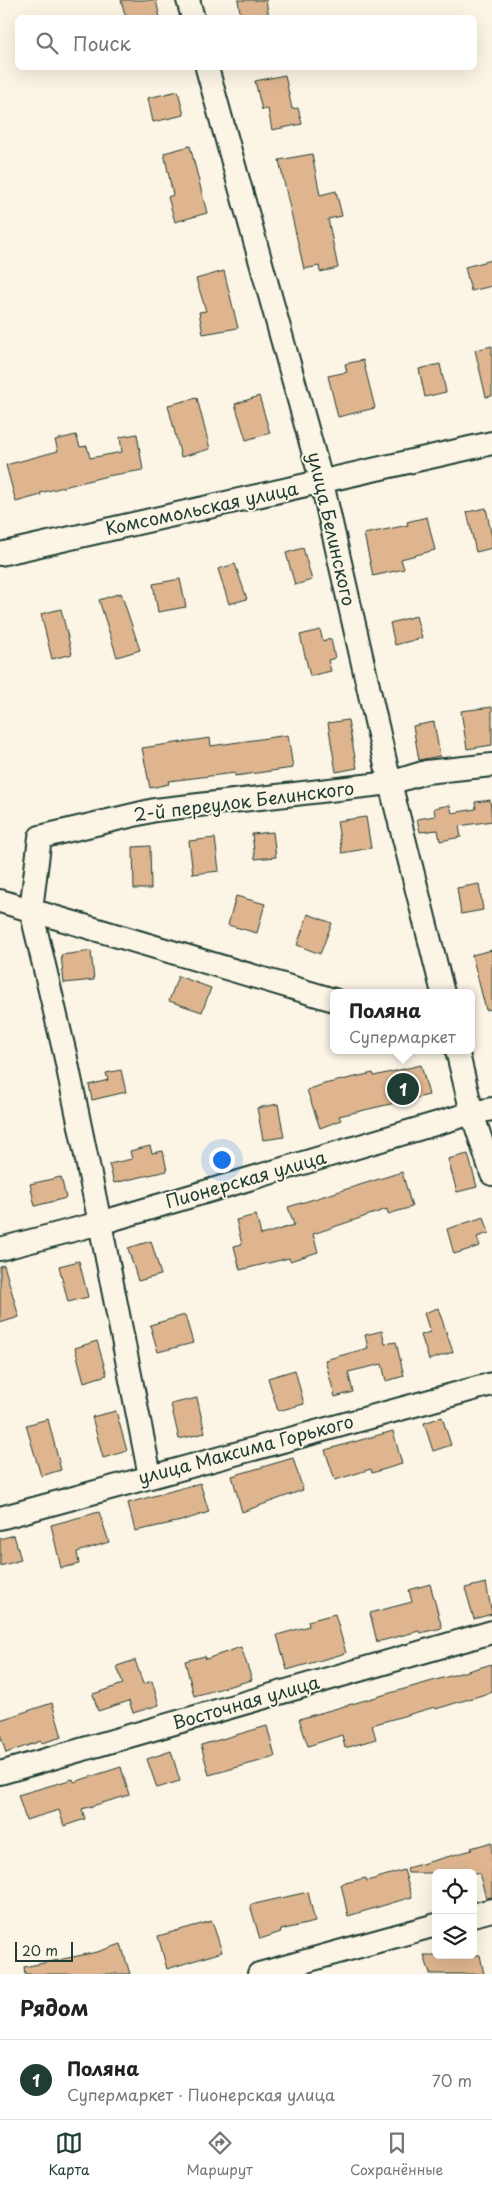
<!DOCTYPE html>
<html lang="ru">
<head>
<meta charset="utf-8">
<style>
  :root { --surface:#fff; --page:#f6f6f6; --text:#222; --muted:#767676; --line:#e0e0e0; --accent:#1f3d34 }
  body { margin:0; font-family:"Playpen Sans",sans-serif; background:var(--page); color:var(--text) }
  .controls { position:absolute; right:15px; bottom:15px; display:grid; overflow:hidden; border-radius:8px; box-shadow:0 5px 20px #0002 }
  .controls button { width:45px; height:45px; display:grid; place-items:center; padding:0; border:0; border-bottom:1px solid var(--line); background:var(--surface); color:var(--text); font:25px sans-serif }
  .scale { position:absolute; left:15px; bottom:12px; width:58px; box-sizing:border-box; padding-left:5px; border:2px solid #1f3d34; border-top:0; font-size:14px; line-height:18px; white-space:nowrap; color:#1f3d34; -webkit-text-stroke:4px #fcf5e5; paint-order:stroke }
  .you { position:absolute; left:221px; top:1159px; width:18px; height:18px; margin:-12px; border:4px solid #fff; border-radius:50%; background:#1a73e8; box-shadow:0 0 0 8px #1a73e833 }
  .badge { display:grid; place-items:center; width:32px; height:32px; border-radius:50%; background:var(--accent); color:#fff; font-size:16px; font-weight:700 }
  .pin { position:absolute; translate:-50% -50%; border:2px solid #fff; box-shadow:0 1px 5px #0006 }
  .popup { position:absolute; left:330px; top:989px; width:145px; height:65px; box-sizing:border-box; display:grid; place-content:center; border-radius:8px; background:var(--surface); filter:drop-shadow(0 1px 4px #0005); font-size:16px; white-space:nowrap; color:var(--muted) }
  .popup b { font-size:19px; color:var(--text) }
  .popup::after { content:''; position:absolute; left:50%; top:100%; margin-left:-10px; border:10px solid transparent; border-top-color:var(--surface) }
  .list { margin:0; padding:0; list-style:none }
  h2 { display:flex; justify-content:space-between; align-items:center; height:65px; margin:0; padding:0 20px; font-size:21px }
  h2 small { font-size:16px; font-weight:400; color:var(--muted) }
  .list li { display:grid; grid-template-columns:32px 1fr auto; gap:15px; align-items:center; box-sizing:border-box; height:80px; padding:0 20px; border-top:1px solid var(--line) }
  .list b { display:block; font-size:19px; white-space:nowrap }
  .list p { margin:0; font-size:16px; white-space:nowrap; color:var(--muted) }
  .list em { font-size:16px; font-style:normal; color:var(--muted) }
  .icon { flex:none; width:28px; height:28px; fill:none; stroke:currentColor; stroke-width:2; stroke-linecap:round; stroke-linejoin:round }
  .map { position:relative; flex:none; width:492px; height:1974px; overflow:hidden }
  .search { position:absolute; background:var(--surface); box-shadow:0 5px 20px #0002; left:15px; right:15px; top:15px; height:55px; display:flex; align-items:center; gap:12px; box-sizing:border-box; padding:0 18px; border-radius:8px; color:var(--muted); font-size:19px }
  .sheet { height:145px; background:var(--surface) }
  nav { display:flex; justify-content:space-around; align-items:center; box-sizing:border-box; height:70px; border-top:1px solid var(--line); background:var(--surface); font-size:14px; color:var(--muted) }
  nav a { display:grid; justify-items:center; gap:2px }
  nav .on { color:var(--accent) }
  .map>svg:first-child { display:block }
</style>
</head>
<body>
<div class="map">
<svg width="492" height="1974" viewBox="0 0 492 1974">
  <rect width="100%" height="100%" fill="#fcf5e5"/>
  <filter id="ink" filterUnits="userSpaceOnUse"><feTurbulence type="fractalNoise" baseFrequency=".02" numOctaves="2"/><feDisplacementMap in="SourceGraphic" scale="10" xChannelSelector="R" yChannelSelector="G"/><feConvolveMatrix kernelMatrix="1 2 1 2 8 2 1 2 1" color-interpolation-filters="sRGB"/></filter>
  <g filter="url(#ink)">
    <g fill="#deb58f" stroke="#1f3d34">
      <path d="M121,0H156L160,18H126Z"/>
      <path d="M238,0H266L269,18H241Z"/>
      <path d="M285,75L292,109L298,108L302,124L272,130L268,109L262,110L255,81Z"/>
      <path d="M178,91L184,115L153,122L148,98Z"/>
      <path d="M190,146L207,213L175,222L168,197L173,195L164,153Z"/>
      <path d="M312,154L320,195L336,191L342,216L328,219L338,268L320,272L319,266L304,269L279,160Z"/>
      <path d="M492,260V286L471,291L465,267Z"/>
      <path d="M224,271L238,328L203,334L199,312L206,311L196,279Z"/>
      <path d="M492,346V396L486,397L475,350Z"/>
      <path d="M363,360L375,408L338,417L328,376L347,372L345,364Z"/>
      <path d="M440,364L446,392L425,397L419,369Z"/>
      <path d="M259,396L270,433L246,440L235,404Z"/>
      <path d="M197,398L210,449L181,457L168,405Z"/>
      <path d="M137,434L143,470L107,476L40,493L41,495L16,502L6,465L58,451L55,440L76,435L80,447L87,446L90,458L122,452L120,437Z"/>
      <path d="M486,508L492,538V548L476,552L467,512Z"/>
      <path d="M427,517L435,550L401,559L404,569L373,576L364,534L408,525L407,522Z"/>
      <path d="M303,548L312,580L295,585L286,553Z"/>
      <path d="M235,564L247,599L229,604L218,569Z"/>
      <path d="M180,579L186,607L158,612L153,584Z"/>
      <path d="M121,593L140,650L117,657L99,600Z"/>
      <path d="M61,609L72,654L52,659L41,614Z"/>
      <path d="M416,616L422,638L395,645L390,623Z"/>
      <path d="M320,630L323,641L331,639L335,658L328,660L331,671L310,676L300,635Z"/>
      <path d="M492,707V745L467,749L461,711Z"/>
      <path d="M348,720L357,768L336,772L328,723Z"/>
      <path d="M434,722L440,756L419,760L413,726Z"/>
      <path d="M288,735L293,768L235,776V773L168,781L169,784L150,788L142,748L210,738L211,746Z"/>
      <path d="M490,800L492,821L459,826L461,837L440,841L438,830L420,832L417,819L435,816L434,808L450,805L452,813L476,809L475,802Z"/>
      <path d="M366,817L371,848L342,853L337,821Z"/>
      <path d="M273,832L276,857L255,859L252,834Z"/>
      <path d="M215,838L219,871L193,874L189,841Z"/>
      <path d="M150,846L151,889H134L133,847Z"/>
      <path d="M479,884L483,910L461,914L457,888Z"/>
      <path d="M236,896L265,904L257,933L228,925Z"/>
      <path d="M308,914L332,923L320,954L297,945Z"/>
      <path d="M492,950V1009L486,1010L472,955Z"/>
      <path d="M91,951L94,980L64,983L61,955Z"/>
      <path d="M178,976L211,988L202,1012L169,1001Z"/>
      <path d="M421,1065L429,1095L339,1116L341,1120L320,1128L307,1090L324,1084L373,1073L374,1076Z"/>
      <path d="M121,1070L126,1092L92,1100L89,1085L108,1080L106,1073Z"/>
      <path d="M278,1104L284,1137L263,1140L257,1108Z"/>
      <path d="M150,1146L152,1153L163,1151L167,1171L114,1183L109,1164L132,1159L130,1151Z"/>
      <path d="M468,1154L477,1187L457,1192L448,1159Z"/>
      <path d="M402,1172L412,1207L388,1214L387,1209L313,1234L318,1252L290,1261L289,1258L240,1270L234,1246L242,1244L236,1220L256,1215L261,1235L294,1225L288,1207Z"/>
      <path d="M61,1177L66,1198L35,1206L30,1184Z"/>
      <path d="M484,1217L489,1233L477,1237L480,1246L454,1254L447,1229Z"/>
      <path d="M151,1241L161,1275L138,1281L128,1248Z"/>
      <path d="M79,1261L88,1297L68,1302L59,1266Z"/>
      <path d="M4,1265L19,1317L0,1323V1266Z"/>
      <path d="M438,1308L453,1352L429,1360L421,1335L430,1332L424,1313Z"/>
      <path d="M185,1315L193,1343L158,1352L150,1325Z"/>
      <path d="M382,1331L385,1344L396,1342L404,1376L386,1381L382,1364L348,1372L353,1392L335,1397L325,1360L368,1348L365,1335Z"/>
      <path d="M97,1341L107,1375L84,1382L75,1348Z"/>
      <path d="M295,1370L304,1404L278,1411L268,1378Z"/>
      <path d="M197,1398L205,1433L179,1439L171,1404Z"/>
      <path d="M116,1411L127,1451L103,1458L92,1417Z"/>
      <path d="M442,1417L451,1445L433,1451L424,1423Z"/>
      <path d="M48,1419L61,1470L41,1476L26,1425Z"/>
      <path d="M393,1431L402,1464L372,1473L371,1469L335,1480L325,1450Z"/>
      <path d="M293,1458L303,1490L242,1512L232,1476Z"/>
      <path d="M200,1483L209,1512L181,1521L135,1531L128,1503Z"/>
      <path d="M99,1512L109,1542L77,1552L79,1564L61,1568L51,1525Z"/>
      <path d="M14,1535L21,1560L0,1566V1539Z"/>
      <path d="M486,1583L492,1614L474,1619L465,1588Z"/>
      <path d="M430,1584L442,1628L420,1633L419,1631L377,1642L370,1613L412,1602L409,1590Z"/>
      <path d="M335,1614L346,1653L287,1670L277,1635L309,1626L308,1621Z"/>
      <path d="M241,1647L252,1680L194,1696L185,1661L205,1656L206,1659Z"/>
      <path d="M135,1660L143,1684L152,1681L159,1705L133,1713L129,1701L98,1711L93,1694L123,1684L117,1666Z"/>
      <path d="M492,1664V1692L436,1709L435,1707L372,1725L376,1739L345,1748L342,1735L308,1746L299,1719Z"/>
      <path d="M52,1703L62,1737L42,1743L41,1741L6,1753L0,1734V1720Z"/>
      <path d="M267,1726L275,1757L209,1775L201,1745Z"/>
      <path d="M171,1751L180,1781L157,1788L147,1759Z"/>
      <path d="M121,1767L129,1795L82,1809L85,1819L64,1826L59,1810L26,1820L18,1795L73,1779L74,1782Z"/>
      <path d="M492,1842V1897L486,1898L479,1873H408L407,1868L472,1850L471,1848Z"/>
      <path d="M404,1870L412,1897L348,1916L341,1884L366,1878L367,1881Z"/>
      <path d="M308,1892L315,1922L280,1930L281,1932L260,1939L250,1905Z"/>
      <path d="M212,1921L222,1952L167,1969L158,1936Z"/>
      <path d="M121,1944L130,1974H25L24,1967L97,1952Z"/>
      <path d="M424,1955H480L484,1974H430Z"/>
    </g>
    <g fill="none" stroke-linecap="round" stroke-linejoin="round">
      <defs>
        <g id="minor">
          <path d="M188,0L193,18"/>
          <path d="M207,68L322,483L390,783L443,993"/>
          <path d="M0,554L492,443"/>
          <path d="M0,901L334,1000"/>
          <path d="M457,1050L472,1113L492,1174"/>
          <path d="M0,1249L100,1223L472,1113L492,1109"/>
          <path d="M150,1476L100,1223L65,1054L31,910L40,837L155,810L390,783L426,772L492,765"/>
          <path d="M0,1518L492,1384"/>
          <path d="M0,1773L492,1632"/>
          <path d="M473,1915L492,1910"/>
          <path d="M259,1974L436,1925"/>
        </g>
      </defs>
      <use href="#minor" stroke="#1f3d34" stroke-width="26"/>
      <use href="#minor" stroke="#fcf5e5" stroke-width="22"/>
    </g>
  </g>
  <g text-anchor="middle" stroke-width="4" stroke-linejoin="round" paint-order="stroke">
    <g font-size="18" fill="#1f3d34" stroke="#fcf5e5">
      <text transform="translate(202 509) rotate(-12)" y="6">Комсомольская улица</text>
      <text transform="translate(331 529) rotate(77)" y="6">улица Белинского</text>
      <text transform="translate(244 802) rotate(-7)" y="6">2-й переулок Белинского</text>
      <text transform="translate(246 1180) rotate(-16)" y="6">Пионерская улица</text>
      <text transform="translate(246 1450) rotate(-15)" y="6">улица Максима Горького</text>
      <text transform="translate(246 1703) rotate(-16)" y="6">Восточная улица</text>
    </g>
  </g>
</svg>
<div class="controls">
<button><svg class="icon" aria-label="locate" viewBox="0 0 24 24"><circle cx="12" cy="12" r="6"/><path d="M12 2v4M12 18v4M2 12h4M18 12h4"/></svg></button>
<button><svg class="icon" aria-label="layers" viewBox="0 0 24 24"><path d="M12 4l9 5-9 5-9-5zM3 14l9 5 9-5"/></svg></button>
</div>
<div class="scale">20 m</div>
<div class="you"></div>
<div class="pin badge" style="left:403px;top:1089px">1</div>
<div class="popup"><b>Поляна</b>Супермаркет</div>
<div class="search"><svg class="icon" aria-label="search" viewBox="0 0 24 24"><circle cx="10" cy="10" r="6"/><path d="M15 15l6 6"/></svg>Поиск</div>
</div>
<section class="sheet">
<h2>Рядом<small></small></h2>
<ul class="list">
<li><span class="badge">1</span><div><b>Поляна</b><p>Супермаркет · Пионерская улица</p></div><em>70 m</em></li>
</ul>
</section>
<nav>
<a class="on"><svg class="icon" aria-label="map" viewBox="0 0 24 24"><path d="M3 6l6-2 6 2 6-2v14l-6 2-6-2-6 2zM9 4v14M15 6v14"/></svg>Карта</a>
<a><svg class="icon" aria-label="directions" viewBox="0 0 24 24"><path d="M12 3l9 9-9 9-9-9zM9 14v-3h6M13 9l2 2-2 2"/></svg>Маршрут</a>
<a><svg class="icon" aria-label="saved" viewBox="0 0 24 24"><path d="M7 4h10v16l-5-4-5 4z"/></svg>Сохранённые</a>
</nav>
</body>
</html>
